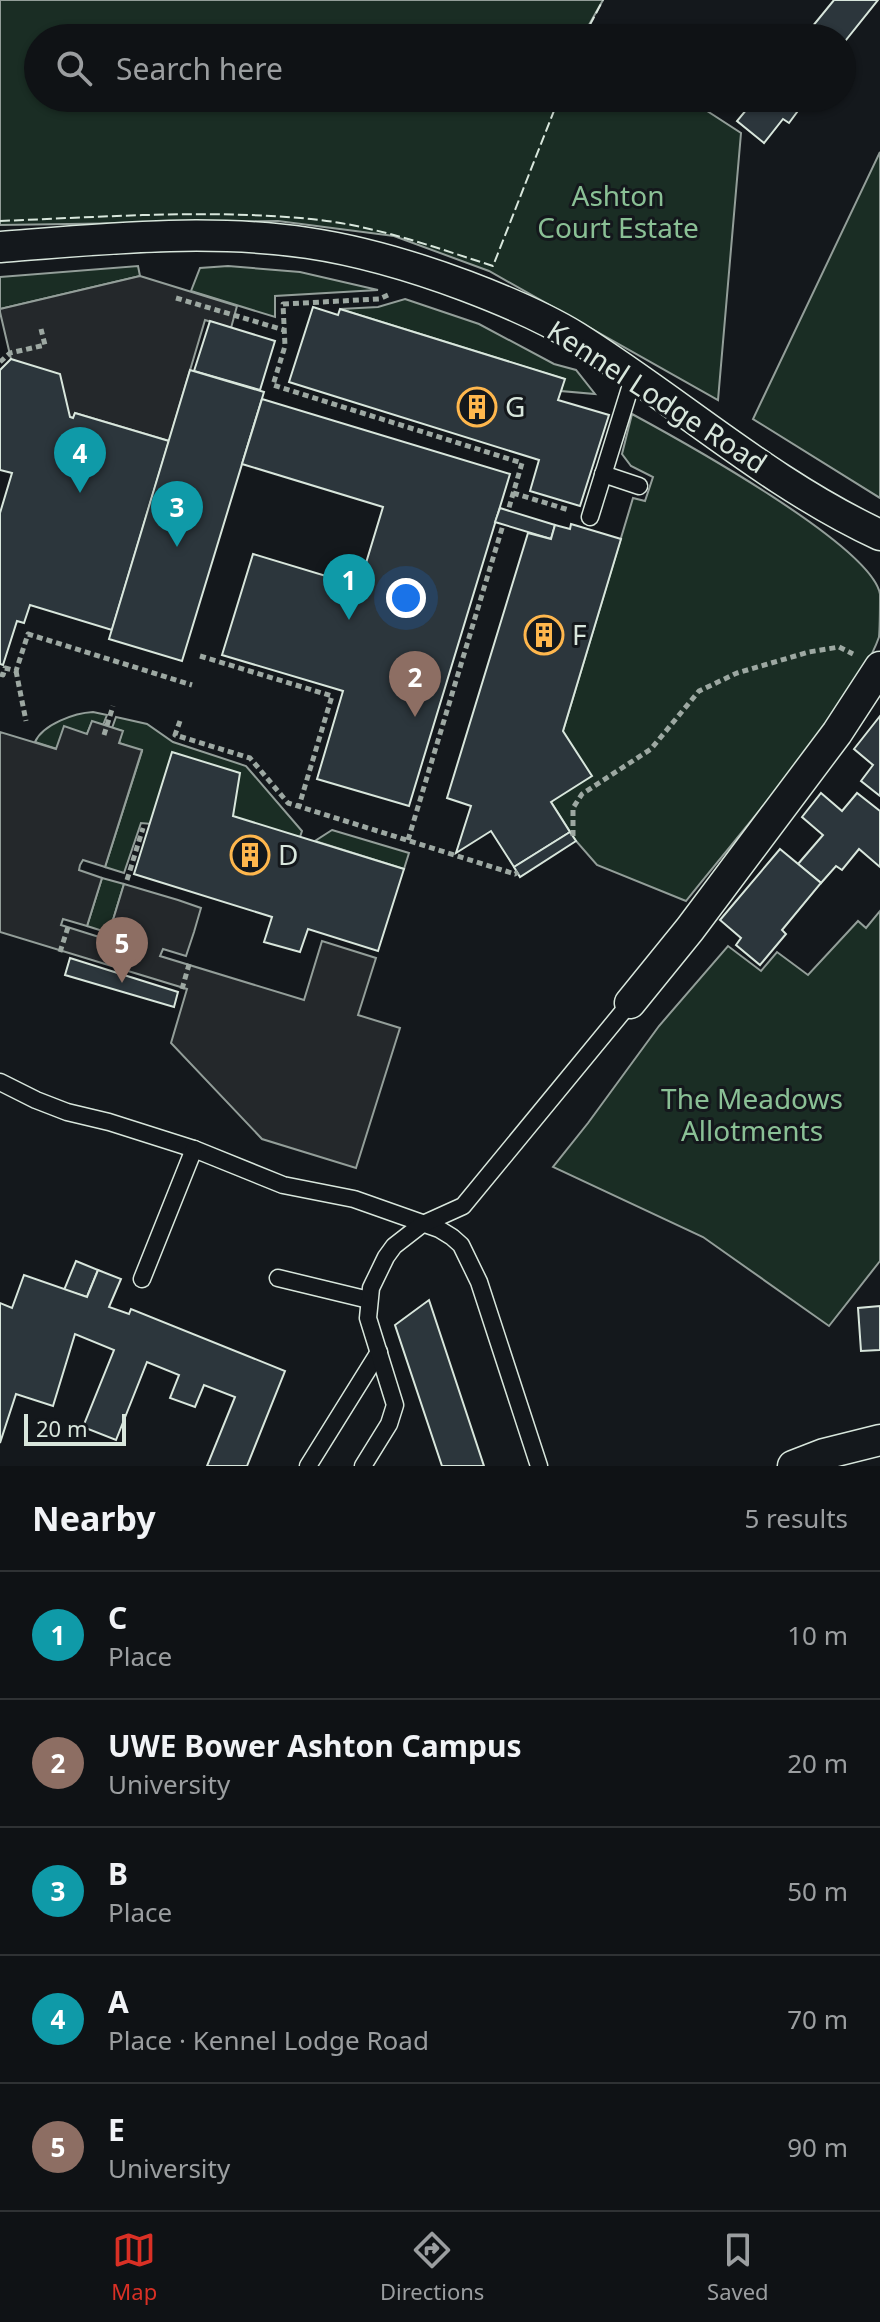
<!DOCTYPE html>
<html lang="en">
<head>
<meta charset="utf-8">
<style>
  :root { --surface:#0f1215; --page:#181b1e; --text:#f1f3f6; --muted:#9b9ea0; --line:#2f3234; --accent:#d93025 }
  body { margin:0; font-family:"Noto Sans",sans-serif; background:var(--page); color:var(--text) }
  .scale { position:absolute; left:24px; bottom:20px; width:102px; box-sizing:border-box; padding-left:8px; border:4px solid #d8e6dc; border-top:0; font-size:22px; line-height:28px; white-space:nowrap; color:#d8e6dc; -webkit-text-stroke:6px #14181c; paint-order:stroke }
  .you { position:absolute; left:406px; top:598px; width:28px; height:28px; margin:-20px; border:6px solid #fff; border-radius:50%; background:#1a73e8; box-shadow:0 0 0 12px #1a73e833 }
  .badge { display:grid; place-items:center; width:52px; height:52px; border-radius:50%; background:var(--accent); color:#fff; font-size:26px; font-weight:700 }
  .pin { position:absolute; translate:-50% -66px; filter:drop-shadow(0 2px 4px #0008) }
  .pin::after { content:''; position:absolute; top:42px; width:28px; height:24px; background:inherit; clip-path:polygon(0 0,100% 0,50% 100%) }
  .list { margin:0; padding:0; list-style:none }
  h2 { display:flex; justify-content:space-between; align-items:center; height:104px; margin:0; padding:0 32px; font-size:34px }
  h2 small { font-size:26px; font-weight:400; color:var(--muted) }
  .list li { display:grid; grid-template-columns:52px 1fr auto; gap:24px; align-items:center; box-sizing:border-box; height:128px; padding:0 32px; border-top:2px solid var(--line) }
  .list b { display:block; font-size:30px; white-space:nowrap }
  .list p { margin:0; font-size:26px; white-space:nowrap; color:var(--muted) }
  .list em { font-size:26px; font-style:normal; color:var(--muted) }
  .icon { flex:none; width:44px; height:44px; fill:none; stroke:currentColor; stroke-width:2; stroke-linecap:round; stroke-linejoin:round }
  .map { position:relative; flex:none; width:880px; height:1466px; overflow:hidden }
  .search { position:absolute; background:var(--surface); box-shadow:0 2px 6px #0004; left:24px; right:24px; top:24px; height:88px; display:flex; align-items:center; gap:20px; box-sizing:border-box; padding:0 28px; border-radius:44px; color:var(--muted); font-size:30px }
  .sheet { height:744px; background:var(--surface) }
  nav { display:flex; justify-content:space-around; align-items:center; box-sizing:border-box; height:112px; border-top:2px solid var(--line); background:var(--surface); font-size:22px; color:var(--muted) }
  nav a { display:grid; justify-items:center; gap:4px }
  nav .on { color:var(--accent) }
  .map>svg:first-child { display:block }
</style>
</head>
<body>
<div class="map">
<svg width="880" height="1466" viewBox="0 0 880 1466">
  <rect width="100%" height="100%" fill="#14181c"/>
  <g fill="#1a2d24" stroke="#939e99" stroke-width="2">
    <path d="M0,0H603L585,32L594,38H38V98H687L741,133L718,400L489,271L394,236L278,221L0,225Z"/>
    <path d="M880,152V498L753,419Z"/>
    <path d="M138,266L140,276L0,309V277Z"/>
    <path d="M228,266L300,272L378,290L275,296V317L191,291L200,268Z"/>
    <path d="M405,299L479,324L554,364L576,370L595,394L561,391L564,379L340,309L378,307Z"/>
    <path d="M632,414C680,440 871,545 880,594C880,605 880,626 879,637C870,663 851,687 835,710C790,777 736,838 686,901L597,865L576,841L551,802L563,731L633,498L645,501L653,477L631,466L622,454Z"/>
    <path d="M93,712L107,715L103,725L92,722L87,734L57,749L35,742C43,724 75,713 93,712Z"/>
    <path d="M116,717L147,724L173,742L246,766L302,831L300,837L141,823L124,873L105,867L142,751L119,743L122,731L112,728Z"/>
    <path d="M332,830L409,853L404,869L315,841Z"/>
    <path d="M102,878L124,884L109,933L87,926Z"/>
    <path d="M880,911V1261L829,1326L703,1237L553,1167L588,1123L659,1026L728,946L761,971L777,952L808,975L858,921L866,928Z"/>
  </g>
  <g fill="#24282b" stroke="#939e99" stroke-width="2">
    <path d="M140,276L237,306L231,328L205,320L169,441L75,413L73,418L70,417L11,359L0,312V309Z"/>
    <path d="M92,721L123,731L119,743L142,750L105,867L83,860L80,865L79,870L102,878L87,926L63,919L61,925L131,947L133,940L109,933L124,884L178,900L201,908L194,932L186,956L163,949L160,956L304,1000L322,941L376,958L358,1015L400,1028L356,1168L262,1139L171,1043L187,989L0,932V732L56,749L64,726L87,734Z"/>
  </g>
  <g fill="#2c363c" stroke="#d8e6dc" stroke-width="2">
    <path d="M834,0H878L842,45V38H803Z"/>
    <path d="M756,98H800L794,104L800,108L789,123L783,119L764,143L737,121Z"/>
    <path d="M313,307L338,315L340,309L565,379L558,400L609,415L580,506L530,491L539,460L289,382Z"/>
    <path d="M210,321L275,341L260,390L194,371Z"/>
    <path d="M11,359L60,374L70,417L73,418L75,413L169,441L112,630L30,605L24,623L17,621L3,665L0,664V513L12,473L0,470V370Z"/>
    <path d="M190,370L264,392L182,661L109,639Z"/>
    <path d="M262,399L510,474L409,806L317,779L343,691L222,655L253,554L359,586L383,507L242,464Z"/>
    <path d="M500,508L555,525L551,539L495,522Z"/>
    <path d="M571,524L621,539L563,731L592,776L551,802L570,832L514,867L491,831L456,853L471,806L447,798L528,533L551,539L555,525L570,529Z"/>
    <path d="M880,716V796L861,781L873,765L854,749Z"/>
    <path d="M172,752L240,773L233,816L404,869L378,951L308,929L300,952L264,942L272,917L134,874Z"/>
    <path d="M821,793L842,811L857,793L880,811V867L859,849L842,870L836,866L821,883L798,864L823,835L802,817Z"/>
    <path d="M570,832L576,841L520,877L514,867Z"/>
    <path d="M780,849L821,883L782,930L786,934L760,965L736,945L741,938L720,920Z"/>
    <path d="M70,958L178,992L174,1007L65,975Z"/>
    <path d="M76,1261L98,1270L87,1297L64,1290Z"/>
    <path d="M98,1270L121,1279L109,1307L129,1314L131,1309L285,1371L247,1466H207L235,1397L204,1385L195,1407L170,1398L179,1375L147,1362L116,1440L83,1427L114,1350L75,1334L53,1406L16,1394L0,1443V1303L12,1308L24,1275L87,1297Z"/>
    <path d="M429,1300L484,1466H442L395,1325Z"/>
    <path d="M880,1306V1350L861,1351L858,1308Z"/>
  </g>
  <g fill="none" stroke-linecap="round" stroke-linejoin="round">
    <defs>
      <g id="service">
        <path d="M603,474L639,486"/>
        <path d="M590,517L634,375"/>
        <path d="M0,1082L36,1100L67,1112L109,1122L194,1149L283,1185L354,1199L439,1229L452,1237L461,1245L479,1282L539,1466"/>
        <path d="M278,1278L369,1300"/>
        <path d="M142,1279L194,1149"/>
        <path d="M308,1466L379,1352"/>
        <path d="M363,1466L389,1424L395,1405L368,1318L371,1288L386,1257L394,1246L421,1225L463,1206L630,1003"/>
      </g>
      <g id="minor">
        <path d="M0,247C102,239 207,228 308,243C362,251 415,267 466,286C503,300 542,316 576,337C678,401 770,484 880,535"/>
        <path d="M630,1003L690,929L837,733L880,667"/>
        <path d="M793,1466L824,1454L880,1440"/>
      </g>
    </defs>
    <use href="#service" stroke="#d8e6dc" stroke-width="19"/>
    <use href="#minor" stroke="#d8e6dc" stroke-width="33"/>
    <g stroke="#9da8a2" stroke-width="5" stroke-dasharray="6 4" stroke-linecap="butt">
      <path d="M388,295L379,299L283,304L285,346L273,385L522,463L508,511"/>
      <path d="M176,298L284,330"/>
      <path d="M0,362L10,353L45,345L41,329"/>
      <path d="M513,493L569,510"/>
      <path d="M200,656L332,696L299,806"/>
      <path d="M16,671L26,721"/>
      <path d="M0,674L3,675L5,668L16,671L28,634L192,685"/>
      <path d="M180,721L175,735L250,758L288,803L515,874L518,872"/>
      <path d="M104,735L113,706"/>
      <path d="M573,836V808L582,794L651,749L699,691L737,673L809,652L839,647L853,654"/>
      <path d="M408,840L503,525"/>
      <path d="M127,880L143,828"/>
      <path d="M60,952L69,924"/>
      <path d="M182,989L190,961"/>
    </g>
    <use href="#service" stroke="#14181c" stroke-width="16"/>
    <use href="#minor" stroke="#14181c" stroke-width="30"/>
    <g stroke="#d8e6dc" stroke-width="2" stroke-dasharray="10 4" stroke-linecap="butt">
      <path d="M583,38L603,0"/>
      <path d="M0,221C103,217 208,209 311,219C373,225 434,247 493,266L559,98"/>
    </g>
  </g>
  <defs>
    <symbol id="building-ring" viewBox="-11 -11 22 22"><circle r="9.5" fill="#14181c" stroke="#ffb74d" stroke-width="1.5"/><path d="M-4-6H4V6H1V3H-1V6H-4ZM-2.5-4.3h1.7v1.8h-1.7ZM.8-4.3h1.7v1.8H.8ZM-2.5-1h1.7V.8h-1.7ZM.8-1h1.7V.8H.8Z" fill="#ffb74d"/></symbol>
  </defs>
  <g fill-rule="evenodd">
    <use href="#building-ring" x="455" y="385" width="44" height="44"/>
    <use href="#building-ring" x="522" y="613" width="44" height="44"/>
    <use href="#building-ring" x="228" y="833" width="44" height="44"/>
  </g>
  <g text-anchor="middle" stroke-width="6" stroke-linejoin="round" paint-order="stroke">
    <g font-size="28" fill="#8ac095" stroke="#14181c">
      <text x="618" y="206">Ashton<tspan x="618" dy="32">Court Estate</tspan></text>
      <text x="752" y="1109">The Meadows<tspan x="752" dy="32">Allotments</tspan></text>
    </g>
    <g font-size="28" fill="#d8e6dc" stroke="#14181c">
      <text transform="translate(657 397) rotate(33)" y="10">Kennel Lodge Road</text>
    </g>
    <g font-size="28" fill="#d8e6dc" stroke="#14181c" text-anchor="start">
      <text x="505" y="417">G</text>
      <text x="572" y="645">F</text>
      <text x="278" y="865">D</text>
    </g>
  </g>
</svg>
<div class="scale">20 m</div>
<div class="you"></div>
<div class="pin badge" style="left:349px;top:620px;background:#0f9aa8">1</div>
<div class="pin badge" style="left:415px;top:717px;background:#8d6e63">2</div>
<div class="pin badge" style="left:177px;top:547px;background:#0f9aa8">3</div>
<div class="pin badge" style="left:80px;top:493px;background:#0f9aa8">4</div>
<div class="pin badge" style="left:122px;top:983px;background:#8d6e63">5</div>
<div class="search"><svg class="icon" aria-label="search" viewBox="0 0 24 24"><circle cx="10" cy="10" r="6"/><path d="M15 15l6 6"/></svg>Search here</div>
</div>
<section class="sheet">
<h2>Nearby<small>5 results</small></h2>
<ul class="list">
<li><span class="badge" style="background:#0f9aa8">1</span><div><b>C</b><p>Place</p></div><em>10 m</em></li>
<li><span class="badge" style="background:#8d6e63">2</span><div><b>UWE Bower Ashton Campus</b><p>University</p></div><em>20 m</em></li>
<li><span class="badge" style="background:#0f9aa8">3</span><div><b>B</b><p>Place</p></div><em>50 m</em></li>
<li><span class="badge" style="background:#0f9aa8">4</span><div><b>A</b><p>Place · Kennel Lodge Road</p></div><em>70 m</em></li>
<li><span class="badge" style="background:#8d6e63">5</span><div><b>E</b><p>University</p></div><em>90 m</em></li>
</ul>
</section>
<nav>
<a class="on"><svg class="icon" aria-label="map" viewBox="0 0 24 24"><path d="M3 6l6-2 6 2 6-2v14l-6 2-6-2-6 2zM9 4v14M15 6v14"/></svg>Map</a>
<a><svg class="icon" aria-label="directions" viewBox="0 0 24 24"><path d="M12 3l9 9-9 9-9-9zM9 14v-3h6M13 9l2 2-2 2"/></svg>Directions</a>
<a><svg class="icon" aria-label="saved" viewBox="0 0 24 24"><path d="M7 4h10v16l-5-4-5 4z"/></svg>Saved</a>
</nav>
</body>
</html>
